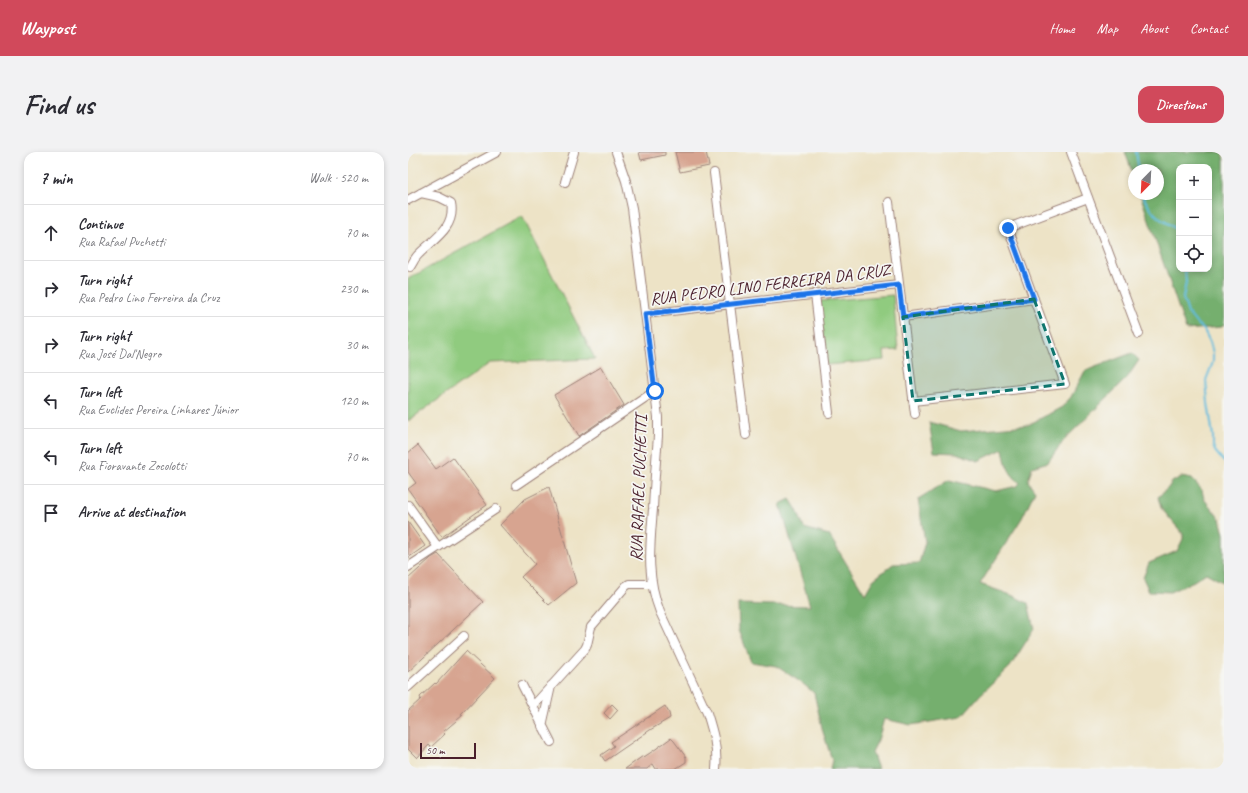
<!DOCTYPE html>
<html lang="en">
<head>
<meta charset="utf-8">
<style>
  :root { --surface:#fff; --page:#f2f2f3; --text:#2b2b33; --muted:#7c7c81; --line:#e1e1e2; --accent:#d1495b }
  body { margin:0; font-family:Caveat,sans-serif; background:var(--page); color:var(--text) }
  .controls { position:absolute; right:12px; top:12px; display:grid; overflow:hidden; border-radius:8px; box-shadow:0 2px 6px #0003 }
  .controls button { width:36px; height:36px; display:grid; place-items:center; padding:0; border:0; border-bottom:1px solid var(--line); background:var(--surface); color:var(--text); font:20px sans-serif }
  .compass { position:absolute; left:720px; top:12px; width:36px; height:36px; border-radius:50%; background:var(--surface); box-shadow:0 2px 6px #0003; rotate:204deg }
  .scale { position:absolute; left:12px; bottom:10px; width:56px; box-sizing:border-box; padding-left:4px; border:2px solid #4a1f2b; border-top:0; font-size:11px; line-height:14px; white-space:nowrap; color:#4a1f2b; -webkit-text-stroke:3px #f6f6f2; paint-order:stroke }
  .stop { position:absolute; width:12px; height:12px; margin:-9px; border:3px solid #1a73e8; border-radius:50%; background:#fff }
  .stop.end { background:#1a73e8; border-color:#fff; box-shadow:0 1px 4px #0008 }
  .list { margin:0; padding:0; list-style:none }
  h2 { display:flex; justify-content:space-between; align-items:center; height:52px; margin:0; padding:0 16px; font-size:17px }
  h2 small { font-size:13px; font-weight:400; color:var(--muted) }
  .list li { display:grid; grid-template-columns:26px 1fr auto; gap:12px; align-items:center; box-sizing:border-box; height:56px; padding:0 16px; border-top:1px solid var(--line) }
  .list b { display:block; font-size:15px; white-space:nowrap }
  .list p { margin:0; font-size:13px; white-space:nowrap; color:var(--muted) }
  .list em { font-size:13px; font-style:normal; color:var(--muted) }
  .icon { flex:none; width:22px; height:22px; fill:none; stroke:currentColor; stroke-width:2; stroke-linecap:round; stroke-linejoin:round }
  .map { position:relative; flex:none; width:816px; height:617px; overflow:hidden; border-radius:12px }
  header { display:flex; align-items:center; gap:24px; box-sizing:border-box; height:56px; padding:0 20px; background:var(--accent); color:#fff }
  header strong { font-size:19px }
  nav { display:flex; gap:22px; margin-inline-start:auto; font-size:14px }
  .intro { display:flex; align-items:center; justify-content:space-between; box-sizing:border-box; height:96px; padding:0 24px }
  h1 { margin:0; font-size:28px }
  .button { padding:10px 18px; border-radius:12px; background:var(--accent); color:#fff; font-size:14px; font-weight:700 }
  main { display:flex; gap:24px; padding:0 24px }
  aside { flex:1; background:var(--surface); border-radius:12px; box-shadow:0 2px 6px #0003 }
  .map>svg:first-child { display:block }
</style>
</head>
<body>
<header>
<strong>Waypost</strong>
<nav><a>Home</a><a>Map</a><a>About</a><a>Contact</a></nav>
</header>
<div class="intro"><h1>Find us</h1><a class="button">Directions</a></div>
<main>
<aside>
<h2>7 min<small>Walk · 520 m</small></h2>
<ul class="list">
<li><svg class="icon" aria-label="ahead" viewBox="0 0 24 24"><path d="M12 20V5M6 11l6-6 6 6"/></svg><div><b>Continue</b><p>Rua Rafael Puchetti</p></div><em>70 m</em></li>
<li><svg class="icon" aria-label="right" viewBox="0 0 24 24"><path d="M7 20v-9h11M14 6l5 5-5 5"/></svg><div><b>Turn right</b><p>Rua Pedro Lino Ferreira da Cruz</p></div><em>230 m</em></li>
<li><svg class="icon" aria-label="right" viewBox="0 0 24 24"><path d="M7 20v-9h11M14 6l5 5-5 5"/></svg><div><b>Turn right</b><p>Rua José Dal'Negro</p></div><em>30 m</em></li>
<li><svg class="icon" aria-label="left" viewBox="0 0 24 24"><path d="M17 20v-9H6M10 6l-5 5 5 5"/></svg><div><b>Turn left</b><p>Rua Euclides Pereira Linhares Júnior</p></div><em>120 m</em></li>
<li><svg class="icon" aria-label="left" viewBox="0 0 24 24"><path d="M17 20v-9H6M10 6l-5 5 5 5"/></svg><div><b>Turn left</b><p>Rua Fioravante Zocolotti</p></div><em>70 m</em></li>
<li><svg class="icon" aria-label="arrive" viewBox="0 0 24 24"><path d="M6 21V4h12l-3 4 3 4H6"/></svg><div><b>Arrive at destination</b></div></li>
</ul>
</aside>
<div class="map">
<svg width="816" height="617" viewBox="0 0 816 617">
  <rect width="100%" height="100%" fill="#f6f6f2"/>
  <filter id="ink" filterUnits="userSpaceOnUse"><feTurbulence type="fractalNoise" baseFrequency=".025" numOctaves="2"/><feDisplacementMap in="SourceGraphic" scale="8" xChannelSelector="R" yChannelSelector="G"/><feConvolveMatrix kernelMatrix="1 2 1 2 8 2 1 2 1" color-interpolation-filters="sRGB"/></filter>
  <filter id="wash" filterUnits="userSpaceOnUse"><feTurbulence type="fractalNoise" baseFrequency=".012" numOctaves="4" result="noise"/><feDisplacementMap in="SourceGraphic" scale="16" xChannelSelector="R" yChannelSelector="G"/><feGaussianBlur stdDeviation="0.9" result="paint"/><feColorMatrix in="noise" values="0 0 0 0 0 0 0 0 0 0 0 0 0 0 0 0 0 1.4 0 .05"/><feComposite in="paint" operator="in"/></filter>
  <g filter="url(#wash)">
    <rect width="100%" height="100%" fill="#ede3c6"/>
    <g fill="#90cb7f" stroke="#6d7555">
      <path d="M114,64L187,207L82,211L0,269V127Z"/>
      <path d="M485,143L490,198L476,199L477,208L418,213L412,149Z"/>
    </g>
    <g fill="#74af6e" stroke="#5f674c" fill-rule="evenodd">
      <path d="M717,0H814L816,9V173L814,175L778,178L732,42H750V18H726V25ZM771,15H801V117H771Z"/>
      <path d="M724,201L731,208L719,226L656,288L640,310L624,315L620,329L627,339L614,366L572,432L603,443L620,451L626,477L602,515L572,543L553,565L503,573L476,567L470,588L464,600L470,617H422L424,608L415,580L406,541L394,531L368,514L343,510L331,478L330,452L402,454L372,352L382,347L389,358L396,376L421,383L457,442L465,428L485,412L511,411L517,390L510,347L541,328L588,339L609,334L612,331C599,320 598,312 595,297L570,309L548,301L526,300L521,270L553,279L620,273L654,255L663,245L677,219Z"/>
      <path d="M773,325L784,327L794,338L796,347L812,367L816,382V431L798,421L786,429L762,440L741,439L735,426L741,411L769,399L775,387V382L753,356L750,345L760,336L764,330Z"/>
    </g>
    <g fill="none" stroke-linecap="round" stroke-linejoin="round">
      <g stroke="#62bddf" stroke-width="2">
        <path d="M728,0L731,18"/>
        <path d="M734,42C738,51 743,59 751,66C758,71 767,74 771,82"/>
        <path d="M777,117L778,130L775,146L780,161L788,171L796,178L802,190L805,201V210L798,228L800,251L805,284V294L807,299L816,310"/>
      </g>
    </g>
    <g id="blocks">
      <g fill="#d7a490">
        <path d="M231,0H257V3L233,8Z"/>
        <path d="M267,0H298L301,14L272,20Z"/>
        <path d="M193,215L216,253L171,284L146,243Z"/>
        <path d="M10,293L28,317L45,305L79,353L34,385L0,337L8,331L0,320V301Z"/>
        <path d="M141,335L168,431L141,453L113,425L127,412L92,373L117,347Z"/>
        <path d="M0,370L17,394L0,406Z"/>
        <path d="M30,402L75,450L0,520V427L23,406Z"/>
        <path d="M58,499L87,526L53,562L55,563L35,580L37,582L23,595L21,593L9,606L0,597V559L13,547L12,545L27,531L28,532Z"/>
        <path d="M204,552L210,558L202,567L196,561Z"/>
        <path d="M257,554L261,561L262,566L242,578L197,609L193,603L206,594L203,590Z"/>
        <path d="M263,586L266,589L278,605V610L267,617H248L245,612L239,617H217L235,604L236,605L245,599Z"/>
      </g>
    </g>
  </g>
  <g filter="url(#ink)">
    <use href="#blocks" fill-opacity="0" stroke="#9c8178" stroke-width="1"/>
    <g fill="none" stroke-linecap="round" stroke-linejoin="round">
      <defs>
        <g id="minor">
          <path d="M208,0L218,29L224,56L250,265V284C248,309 246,333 245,357C242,395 238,424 252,460L299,561C305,580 310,597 308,617"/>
          <path d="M663,0L731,182"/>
          <path d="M306,21L338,283"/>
          <path d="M157,30L166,0"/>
          <path d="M0,48L89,0"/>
          <path d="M481,50L507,262"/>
          <path d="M2,115C5,111 7,105 11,102C26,87 48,75 43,51L31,45L13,41"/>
          <path d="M407,142L421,261"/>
          <path d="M237,162L491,133"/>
          <path d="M495,165L626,147"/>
          <path d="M505,249L657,232L600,76L680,46"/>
          <path d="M108,333L247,239"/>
          <path d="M0,353L30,395"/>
          <path d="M0,415L88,357"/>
          <path d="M114,533L143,590"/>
          <path d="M0,535L56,484"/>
          <path d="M125,554L177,497L179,493L183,475L218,434L221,432H243"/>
          <path d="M134,574L143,534"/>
        </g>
      </defs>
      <use href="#minor" stroke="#9c8178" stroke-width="10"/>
      <use href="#minor" stroke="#fff" stroke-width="8"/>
    </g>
  </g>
  <g fill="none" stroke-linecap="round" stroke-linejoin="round" filter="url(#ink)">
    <path stroke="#1a73e8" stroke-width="5" d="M247,239L237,162L491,133L495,165L626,147L600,76"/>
  </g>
  <path fill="#0f766e" fill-opacity="0.2" stroke="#0f766e" stroke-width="3" stroke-dasharray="8 5" stroke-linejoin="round" d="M626,147L657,232L505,249L495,165Z"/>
  <g text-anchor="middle" stroke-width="3.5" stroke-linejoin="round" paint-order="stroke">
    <g font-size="17" fill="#4a1f2b" stroke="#f6f6f2">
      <text transform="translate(362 132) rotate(-7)" y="6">RUA PEDRO LINO FERREIRA DA CRUZ</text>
      <text transform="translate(230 336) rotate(-88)" y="6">RUA RAFAEL PUCHETTI</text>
    </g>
  </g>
</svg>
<div class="controls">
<button>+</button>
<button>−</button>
<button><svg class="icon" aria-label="locate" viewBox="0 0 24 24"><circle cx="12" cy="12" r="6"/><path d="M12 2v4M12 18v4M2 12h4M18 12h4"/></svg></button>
</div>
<svg class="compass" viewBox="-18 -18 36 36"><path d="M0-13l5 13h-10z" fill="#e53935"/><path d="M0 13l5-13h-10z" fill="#7c7c81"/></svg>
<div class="scale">50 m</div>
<div class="stop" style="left:247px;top:239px"></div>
<div class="stop end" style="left:600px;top:76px"></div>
</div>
</main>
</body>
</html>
